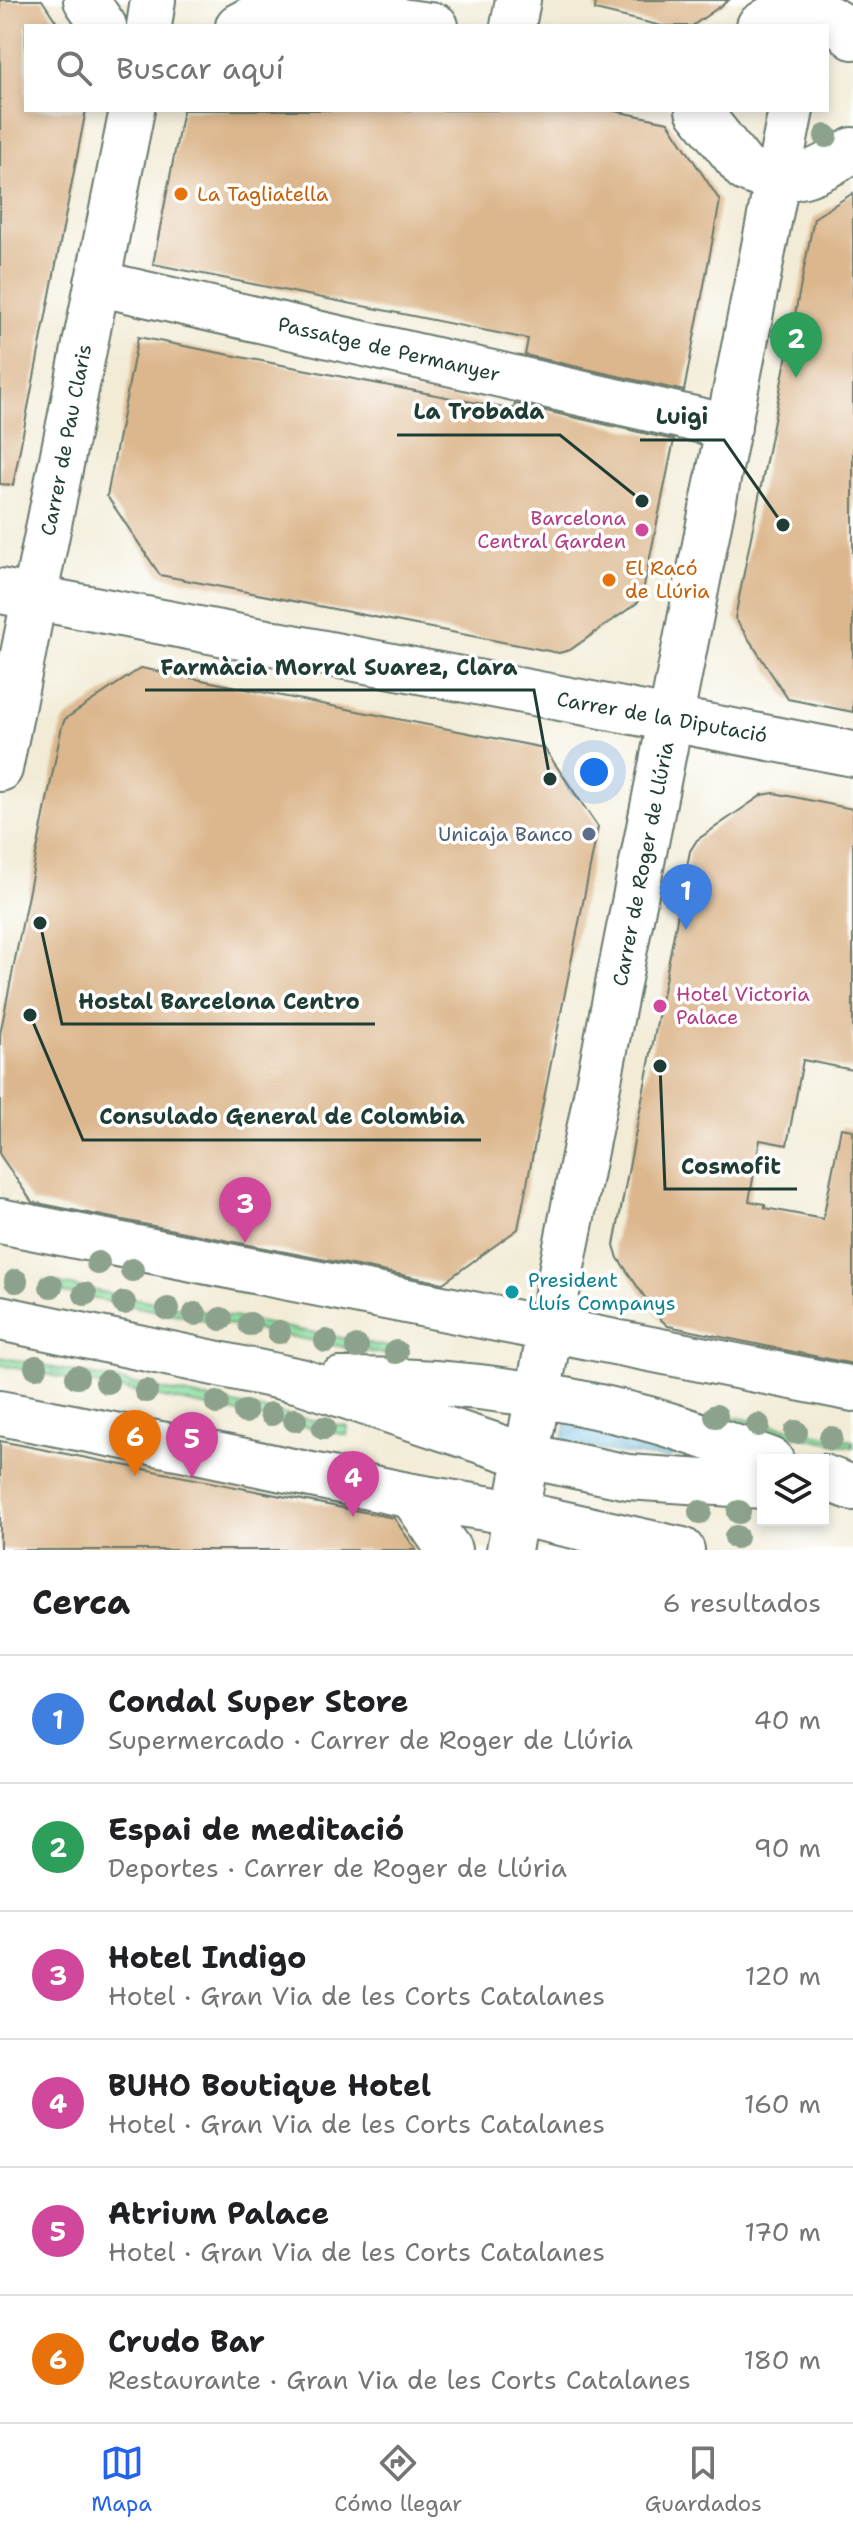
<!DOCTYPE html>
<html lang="es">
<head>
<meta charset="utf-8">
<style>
  :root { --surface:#fff; --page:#f6f6f6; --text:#202124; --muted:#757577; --line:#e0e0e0; --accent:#2563eb }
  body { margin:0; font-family:"Shantell Sans",sans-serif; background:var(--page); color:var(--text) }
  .controls { position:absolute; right:24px; bottom:24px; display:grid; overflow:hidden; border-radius:0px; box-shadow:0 4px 12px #0003 }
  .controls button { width:72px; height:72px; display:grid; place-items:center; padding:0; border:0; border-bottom:2px solid var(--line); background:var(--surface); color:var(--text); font:40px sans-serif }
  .you { position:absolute; left:594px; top:772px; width:28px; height:28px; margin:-20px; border:6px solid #fff; border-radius:50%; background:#1a73e8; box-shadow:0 0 0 12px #1a73e833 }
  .badge { display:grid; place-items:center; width:52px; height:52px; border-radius:50%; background:var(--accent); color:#fff; font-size:26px; font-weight:700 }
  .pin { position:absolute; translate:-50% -66px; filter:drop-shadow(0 2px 4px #0008) }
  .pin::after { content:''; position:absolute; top:42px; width:28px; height:24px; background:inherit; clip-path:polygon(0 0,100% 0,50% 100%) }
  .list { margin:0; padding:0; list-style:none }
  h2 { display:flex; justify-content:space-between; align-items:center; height:104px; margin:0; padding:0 32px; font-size:34px }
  h2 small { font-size:26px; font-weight:400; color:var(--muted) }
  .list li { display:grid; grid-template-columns:52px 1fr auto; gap:24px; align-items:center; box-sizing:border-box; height:128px; padding:0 32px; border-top:2px solid var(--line) }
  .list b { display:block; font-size:30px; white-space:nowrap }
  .list p { margin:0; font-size:26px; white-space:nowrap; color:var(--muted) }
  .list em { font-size:26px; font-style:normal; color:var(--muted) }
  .icon { flex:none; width:44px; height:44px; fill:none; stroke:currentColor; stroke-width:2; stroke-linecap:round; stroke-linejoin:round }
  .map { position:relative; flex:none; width:853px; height:1550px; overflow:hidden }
  .search { position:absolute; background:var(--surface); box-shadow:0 4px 12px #0003; left:24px; right:24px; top:24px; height:88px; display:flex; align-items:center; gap:20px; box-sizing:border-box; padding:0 28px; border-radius:0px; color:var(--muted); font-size:30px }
  .sheet { height:872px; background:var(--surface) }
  nav { display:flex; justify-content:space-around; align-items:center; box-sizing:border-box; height:112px; border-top:2px solid var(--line); background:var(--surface); font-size:22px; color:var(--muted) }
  nav a { display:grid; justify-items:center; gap:4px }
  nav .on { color:var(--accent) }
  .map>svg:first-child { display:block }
</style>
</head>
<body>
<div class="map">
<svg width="853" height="1550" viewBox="0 0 853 1550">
  <defs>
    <pattern id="grass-tufts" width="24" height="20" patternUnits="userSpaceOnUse" patternTransform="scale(2)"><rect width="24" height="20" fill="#8add9e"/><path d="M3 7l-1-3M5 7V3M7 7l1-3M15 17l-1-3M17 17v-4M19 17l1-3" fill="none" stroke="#70b482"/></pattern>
    <pattern id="water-waves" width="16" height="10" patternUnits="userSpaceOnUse" patternTransform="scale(2)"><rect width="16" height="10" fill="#5eb7db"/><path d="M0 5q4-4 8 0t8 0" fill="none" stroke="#4d96b2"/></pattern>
  </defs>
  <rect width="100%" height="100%" fill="#fff"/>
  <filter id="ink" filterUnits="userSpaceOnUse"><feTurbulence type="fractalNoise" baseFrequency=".0125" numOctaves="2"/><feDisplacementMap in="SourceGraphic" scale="16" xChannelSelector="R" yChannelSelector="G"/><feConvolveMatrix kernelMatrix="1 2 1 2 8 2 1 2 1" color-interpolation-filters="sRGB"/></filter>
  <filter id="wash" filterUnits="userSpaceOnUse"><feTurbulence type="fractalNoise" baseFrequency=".006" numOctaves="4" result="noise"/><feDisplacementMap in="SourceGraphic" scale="32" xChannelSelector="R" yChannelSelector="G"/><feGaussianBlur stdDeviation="1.8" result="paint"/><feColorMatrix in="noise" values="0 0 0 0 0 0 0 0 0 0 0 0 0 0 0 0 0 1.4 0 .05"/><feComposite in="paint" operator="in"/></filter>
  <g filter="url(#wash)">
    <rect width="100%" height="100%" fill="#f2ecd7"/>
    <g fill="url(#grass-tufts)" stroke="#548d69" stroke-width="2">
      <path d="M44,1281L404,1350L403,1358L43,1289Z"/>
      <path d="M0,1357L348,1427L347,1435L0,1365Z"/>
      <path d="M715,1413L853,1441V1447L714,1419Z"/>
    </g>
    <path fill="url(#water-waves)" stroke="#3e7a88" stroke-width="2" d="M568,1416L675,1442L671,1459L616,1453L562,1442Z"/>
    <g id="blocks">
      <g fill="#dcb78d">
        <path d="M0,0H42L59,26H26V110H86L13,485L0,484Z"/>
        <path d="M596,0H729L692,26H662L595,10Z"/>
        <path d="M183,110H610L668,122L720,201L684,391L525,355L528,339L153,264Z"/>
        <path d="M853,193V712L788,699L735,618L814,218Z"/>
        <path d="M138,337L513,410L515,404L674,440L642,596L637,603L570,650L559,653L160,575L107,496Z"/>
        <path d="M141,668L544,748L598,827L518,1229L443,1283L32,1202L0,1155V1034L62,726L65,719Z"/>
        <path d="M774,793L853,809V1070L803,1060L787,1145L760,1140L749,1201L765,1204V1208L823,1219L841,1128L853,1130V1364L668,1326L659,1318L618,1258L614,1245L690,851L697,840L762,795Z"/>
        <path d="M0,1441L394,1518L416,1550H0Z"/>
      </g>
    </g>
  </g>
  <g filter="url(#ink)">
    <use href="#blocks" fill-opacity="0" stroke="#697a6d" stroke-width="2"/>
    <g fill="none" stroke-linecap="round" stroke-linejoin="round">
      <defs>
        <g id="minor">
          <path d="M86,0L104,26"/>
          <path d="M238,26L279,4L436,26"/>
          <path d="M513,26L518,0"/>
          <path d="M759,26C766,21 774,15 782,13C808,7 838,17 853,37"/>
          <path d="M698,110L745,169C787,190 818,172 853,150"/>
          <path d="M97,283L729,427"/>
          <path d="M0,591L853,754"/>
          <path d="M0,1221L853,1389"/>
          <path d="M0,1413L187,1449L412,1496L516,1513L682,1550"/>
          <path d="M412,1496L449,1550"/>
        </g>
        <g id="major">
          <path d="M149,26L153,0"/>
          <path d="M807,26L813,0"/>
          <path d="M0,769L132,110"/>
          <path d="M0,1318L300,1381L527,1456L628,1477L763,1486"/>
          <path d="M340,1380C441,1379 540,1391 637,1416C683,1427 727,1445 771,1460"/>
          <path d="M823,1477L853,1488"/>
          <path d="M509,1550L559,1282L791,110"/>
        </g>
      </defs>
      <use href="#minor" stroke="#697a6d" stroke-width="48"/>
      <use href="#major" stroke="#697a6d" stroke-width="48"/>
      <use href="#minor" stroke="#fff" stroke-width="44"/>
      <use href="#major" stroke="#fff" stroke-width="44"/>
    </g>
    <g fill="#8da28c">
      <circle cx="826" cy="136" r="12"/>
      <circle cx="98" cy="1263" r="12"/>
      <circle cx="132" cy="1270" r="12"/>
      <circle cx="16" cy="1281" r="12"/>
      <circle cx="51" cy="1286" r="12"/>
      <circle cx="85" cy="1294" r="12"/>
      <circle cx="124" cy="1303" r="12"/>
      <circle cx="168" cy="1309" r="12"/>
      <circle cx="195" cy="1314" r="12"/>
      <circle cx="221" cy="1319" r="12"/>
      <circle cx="250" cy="1324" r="12"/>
      <circle cx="279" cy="1332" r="12"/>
      <circle cx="326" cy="1341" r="12"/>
      <circle cx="357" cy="1347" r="12"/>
      <circle cx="396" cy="1352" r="12"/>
      <circle cx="36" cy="1367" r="12"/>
      <circle cx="77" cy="1377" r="12"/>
      <circle cx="107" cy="1382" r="12"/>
      <circle cx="146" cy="1391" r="12"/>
      <circle cx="217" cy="1403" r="12"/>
      <circle cx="245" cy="1412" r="12"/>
      <circle cx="271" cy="1414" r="12"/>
      <circle cx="716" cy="1416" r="12"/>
      <circle cx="295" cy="1420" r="12"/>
      <circle cx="758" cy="1425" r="12"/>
      <circle cx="324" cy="1428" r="12"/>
      <circle cx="796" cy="1432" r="12"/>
      <circle cx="831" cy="1438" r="12"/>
      <circle cx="700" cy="1512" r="12"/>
      <circle cx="739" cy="1512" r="12"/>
      <circle cx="736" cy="1537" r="12"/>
    </g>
  </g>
  <g fill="#e8710a" stroke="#fff" stroke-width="3">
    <circle cx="181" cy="194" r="8"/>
    <circle cx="609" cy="580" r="8"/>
  </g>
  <g fill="#d1479c" stroke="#fff" stroke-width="3">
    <circle cx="642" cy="530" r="8"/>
    <circle cx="660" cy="1006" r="8"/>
  </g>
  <circle fill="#5c6f8a" stroke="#fff" stroke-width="3" cx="589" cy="834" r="8"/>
  <circle fill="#0f9aa8" stroke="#fff" stroke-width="3" cx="512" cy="1292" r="8"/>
  <g text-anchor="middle" stroke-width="7" stroke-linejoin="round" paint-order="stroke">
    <g font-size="20" fill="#c56008" stroke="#fff" text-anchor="start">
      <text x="197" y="201">La Tagliatella</text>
      <text x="625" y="575">El Racó<tspan x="625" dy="23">de Llúria</tspan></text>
    </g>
    <g font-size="20" fill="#1f3d34" stroke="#fff">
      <text transform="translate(389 349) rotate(13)" y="7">Passatge de Permanyer</text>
      <text transform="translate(66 440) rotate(-79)" y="7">Carrer de Pau Claris</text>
      <text transform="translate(662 717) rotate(10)" y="7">Carrer de la Diputació</text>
      <text transform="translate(643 864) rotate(-79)" y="7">Carrer de Roger de Llúria</text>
    </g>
    <g font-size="20" fill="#b23c85" stroke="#fff" text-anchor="end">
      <text x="626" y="525">Barcelona<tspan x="626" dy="23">Central Garden</tspan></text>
      <text x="676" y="1001" text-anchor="start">Hotel Victoria<tspan x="676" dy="23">Palace</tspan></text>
    </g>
    <g font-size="20" fill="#4e5e75" stroke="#fff" text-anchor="end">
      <text x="573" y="841">Unicaja Banco</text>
    </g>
    <g font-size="20" fill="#0d838f" stroke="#fff" text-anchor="start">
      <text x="528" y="1287">President<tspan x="528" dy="23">Lluís Companys</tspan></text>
    </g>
  </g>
  <path fill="none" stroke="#1f3d34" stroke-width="3" d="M642 501L560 435H397M783 525L724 440H640M550 779L534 690H145M40 923L62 1024H375M30 1015L83 1140H481M660 1066L665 1189H797"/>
  <g fill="#1f3d34" stroke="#fff" stroke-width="3">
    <circle cx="642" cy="501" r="8"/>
    <circle cx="783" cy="525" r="8"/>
    <circle cx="550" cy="779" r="8"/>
    <circle cx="40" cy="923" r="8"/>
    <circle cx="30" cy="1015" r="8"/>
    <circle cx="660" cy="1066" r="8"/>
  </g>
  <g font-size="22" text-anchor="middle" font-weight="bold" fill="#1f3d34" stroke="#fff" stroke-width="7" stroke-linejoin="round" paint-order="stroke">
    <text x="479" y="419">La Trobada</text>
    <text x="682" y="424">Luigi</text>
    <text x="339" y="675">Farmàcia Morral Suarez, Clara</text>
    <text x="219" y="1009">Hostal Barcelona Centro</text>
    <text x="282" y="1124">Consulado General de Colombia</text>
    <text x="731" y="1174">Cosmofit</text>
  </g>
</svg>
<div class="controls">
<button><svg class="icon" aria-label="layers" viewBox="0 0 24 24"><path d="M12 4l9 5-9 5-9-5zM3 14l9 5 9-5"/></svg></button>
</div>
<div class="you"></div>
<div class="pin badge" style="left:686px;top:930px;background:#3f7fe0">1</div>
<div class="pin badge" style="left:796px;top:378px;background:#2e9e5b">2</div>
<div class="pin badge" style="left:245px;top:1243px;background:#d1479c">3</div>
<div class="pin badge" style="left:353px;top:1517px;background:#d1479c">4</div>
<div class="pin badge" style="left:192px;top:1478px;background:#d1479c">5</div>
<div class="pin badge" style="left:135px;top:1476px;background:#e8710a">6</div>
<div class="search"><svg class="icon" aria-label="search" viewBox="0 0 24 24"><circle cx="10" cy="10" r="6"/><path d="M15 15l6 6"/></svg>Buscar aquí</div>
</div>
<section class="sheet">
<h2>Cerca<small>6 resultados</small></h2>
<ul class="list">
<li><span class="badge" style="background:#3f7fe0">1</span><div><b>Condal Super Store</b><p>Supermercado · Carrer de Roger de Llúria</p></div><em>40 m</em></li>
<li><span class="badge" style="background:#2e9e5b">2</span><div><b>Espai de meditació</b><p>Deportes · Carrer de Roger de Llúria</p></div><em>90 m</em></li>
<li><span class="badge" style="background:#d1479c">3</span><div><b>Hotel Indigo</b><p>Hotel · Gran Via de les Corts Catalanes</p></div><em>120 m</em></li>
<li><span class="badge" style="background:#d1479c">4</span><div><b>BUHO Boutique Hotel</b><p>Hotel · Gran Via de les Corts Catalanes</p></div><em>160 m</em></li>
<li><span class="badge" style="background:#d1479c">5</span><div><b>Atrium Palace</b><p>Hotel · Gran Via de les Corts Catalanes</p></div><em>170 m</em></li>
<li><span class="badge" style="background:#e8710a">6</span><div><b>Crudo Bar</b><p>Restaurante · Gran Via de les Corts Catalanes</p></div><em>180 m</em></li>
</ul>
</section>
<nav>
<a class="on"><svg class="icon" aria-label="map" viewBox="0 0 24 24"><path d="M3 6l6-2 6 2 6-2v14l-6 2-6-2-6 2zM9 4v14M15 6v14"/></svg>Mapa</a>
<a><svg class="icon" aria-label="directions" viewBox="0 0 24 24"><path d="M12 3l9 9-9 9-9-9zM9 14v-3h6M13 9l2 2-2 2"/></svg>Cómo llegar</a>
<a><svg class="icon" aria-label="saved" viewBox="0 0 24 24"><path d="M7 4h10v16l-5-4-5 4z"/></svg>Guardados</a>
</nav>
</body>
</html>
